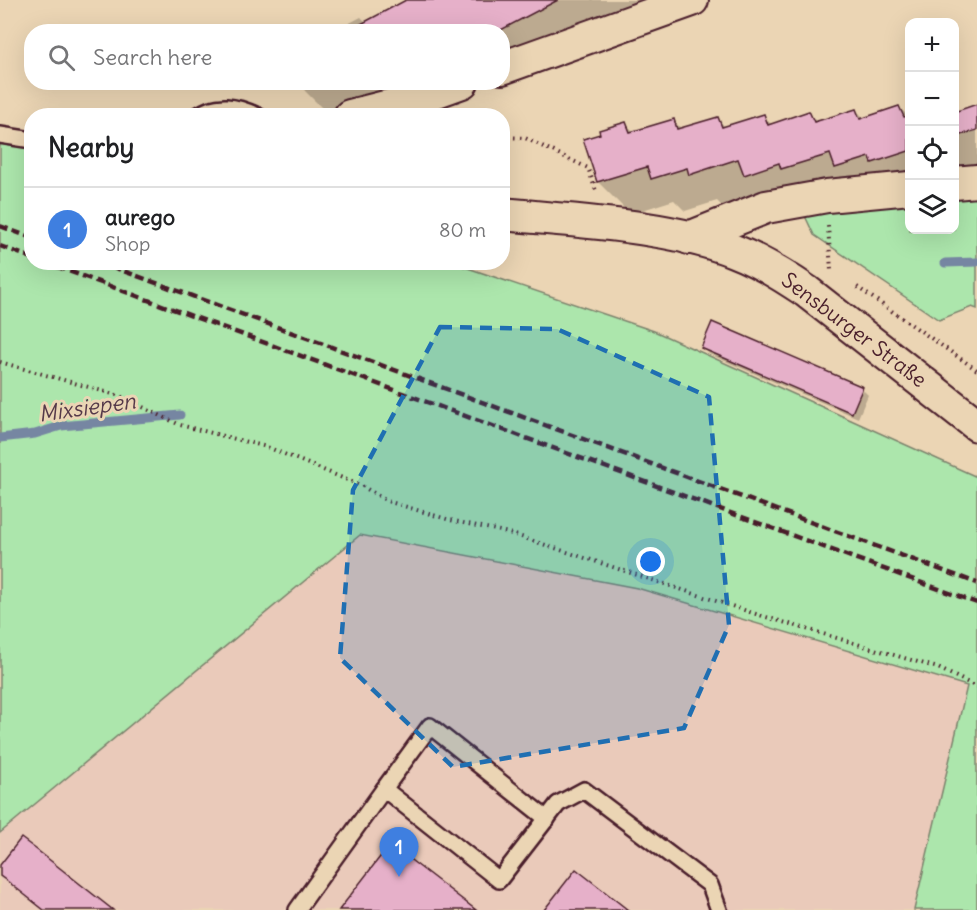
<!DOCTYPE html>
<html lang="en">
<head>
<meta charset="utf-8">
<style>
  :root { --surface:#fff; --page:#f6f6f6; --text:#202124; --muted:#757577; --line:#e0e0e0; --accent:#1f6fb2 }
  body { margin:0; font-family:Delius,sans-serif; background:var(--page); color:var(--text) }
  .controls { position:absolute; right:18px; top:18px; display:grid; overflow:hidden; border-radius:12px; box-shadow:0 6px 24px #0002 }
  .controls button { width:54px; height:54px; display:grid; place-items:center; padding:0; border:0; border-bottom:2px solid var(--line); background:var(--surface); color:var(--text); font:30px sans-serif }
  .you { position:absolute; left:651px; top:562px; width:21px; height:21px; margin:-15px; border:4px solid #fff; border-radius:50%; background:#1a73e8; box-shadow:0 0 0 9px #1a73e833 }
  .badge { display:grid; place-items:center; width:39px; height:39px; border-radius:50%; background:var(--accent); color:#fff; font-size:20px; font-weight:700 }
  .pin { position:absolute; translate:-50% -50px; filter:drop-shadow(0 2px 3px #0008) }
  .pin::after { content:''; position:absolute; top:32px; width:21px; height:18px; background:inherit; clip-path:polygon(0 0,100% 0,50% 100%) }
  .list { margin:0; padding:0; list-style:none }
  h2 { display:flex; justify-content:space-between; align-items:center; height:78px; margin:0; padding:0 24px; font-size:26px }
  h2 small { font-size:20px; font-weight:400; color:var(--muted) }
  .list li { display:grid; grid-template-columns:39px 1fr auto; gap:18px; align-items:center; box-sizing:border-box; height:84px; padding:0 24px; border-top:2px solid var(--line) }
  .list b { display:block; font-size:22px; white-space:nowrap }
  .list p { margin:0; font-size:20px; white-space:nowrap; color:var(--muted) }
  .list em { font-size:20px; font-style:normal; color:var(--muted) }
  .icon { flex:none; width:33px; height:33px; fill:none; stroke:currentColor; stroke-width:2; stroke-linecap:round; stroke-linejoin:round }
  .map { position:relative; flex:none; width:977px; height:910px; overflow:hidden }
  .search { position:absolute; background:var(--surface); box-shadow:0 6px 24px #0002; left:24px; top:24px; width:486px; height:66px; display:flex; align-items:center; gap:15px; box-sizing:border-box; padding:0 21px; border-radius:24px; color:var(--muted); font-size:22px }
  .panel { position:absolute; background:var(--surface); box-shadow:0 6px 24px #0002; left:24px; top:108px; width:486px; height:162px; border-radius:24px }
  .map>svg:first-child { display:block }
</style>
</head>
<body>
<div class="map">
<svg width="977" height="910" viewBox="0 0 977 910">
  <rect width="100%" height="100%" fill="#ebd5b4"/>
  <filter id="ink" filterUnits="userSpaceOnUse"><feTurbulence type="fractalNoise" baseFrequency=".0167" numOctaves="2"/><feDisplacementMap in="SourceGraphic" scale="12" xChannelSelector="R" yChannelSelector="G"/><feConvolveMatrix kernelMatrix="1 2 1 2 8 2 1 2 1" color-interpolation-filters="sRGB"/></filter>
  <g filter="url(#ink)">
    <path fill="#eacaba" d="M360,535L637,588L967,686L914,910H0V833Z"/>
    <g fill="#ace6ac" stroke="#7b826c" stroke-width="1.5">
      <path d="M0,131L31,137L32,262L453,263L654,331L977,477V910H914L967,686L637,588L360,535L0,833Z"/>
      <path d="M977,166V309L972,307L939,320L814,235L797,199L812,182L909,173L910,230H954L955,169Z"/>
    </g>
    <g fill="#0003">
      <path d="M410,0H651L502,70V32H319L335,23L340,28L361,17L366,22Z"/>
      <path d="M300,82H446L351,116H330L305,91Z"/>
      <path d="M977,106V189L954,190V111Z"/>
      <path d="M899,108L910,117V194L764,193L722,206L717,201L685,211L674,200L630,214L598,182L626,124L634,132L673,121L682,129L717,118L726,128L763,116L772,125L809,113L818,122L856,110L865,119Z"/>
      <path d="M703,347L862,389L868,395L858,418L709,354Z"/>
      <path d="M0,867L108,910H43L0,875Z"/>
    </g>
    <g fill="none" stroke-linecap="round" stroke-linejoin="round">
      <g stroke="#7686a2" stroke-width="9">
        <path d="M945,263L977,262"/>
        <path d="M0,438L35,434L61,426L180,415"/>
      </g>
    </g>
    <g fill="#e6b0c9" stroke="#4a1f2b" stroke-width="1.5">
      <path d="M406,0H558L497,32H346Z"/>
      <path d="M977,104V130L954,137V112Z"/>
      <path d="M899,106L904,117L909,116V151L872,163L870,157L835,168L830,154L781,169L779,163L744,175L738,159L689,175L687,168L651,179L647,167L597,182L583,139L600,134L599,130L626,122L630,132L674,119L677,129L718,117L722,127L764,114L768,125L809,111L814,122L856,109L860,119Z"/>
      <path d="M712,322L863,387L852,413L701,348Z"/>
      <path d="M21,838L37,850L113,910H44L11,884L0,876V865Z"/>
      <path d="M390,844L476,910H339Z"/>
      <path d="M576,869L628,910H544Z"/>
    </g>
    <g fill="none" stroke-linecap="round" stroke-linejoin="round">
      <defs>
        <g id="service">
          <path d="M197,116C217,102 236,106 258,116"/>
          <path d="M0,135L32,140"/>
          <path d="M384,789L430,726L547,819"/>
          <path d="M297,910L384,789L499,880L558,804L584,790L710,885L719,910"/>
        </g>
        <g id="minor">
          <path d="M502,68L692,0"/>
          <path d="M350,116L409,101L462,82"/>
          <path d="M954,183L977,181"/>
          <path d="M502,214C572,221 670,225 734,251C760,261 784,276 806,291L977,425"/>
          <path d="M689,238L766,207L827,196L910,188"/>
        </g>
      </defs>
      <use href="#service" stroke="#4a1f2b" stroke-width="20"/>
      <use href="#minor" stroke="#4a1f2b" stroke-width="36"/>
      <g stroke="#4a1f2b" stroke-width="4" stroke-dasharray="1.5 4.5" stroke-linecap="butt">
        <path d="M502,137L525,138L588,168L596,191"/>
        <path d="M828,226L831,270"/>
        <path d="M857,287L977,370"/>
        <path d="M0,362L120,396L180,425L267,447L362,486L387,501L450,520L509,533L756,614L938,668L977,687"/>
      </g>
      <use href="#service" stroke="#ebd5b4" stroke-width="15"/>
      <use href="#minor" stroke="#ebd5b4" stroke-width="32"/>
      <g stroke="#4a1f2b" stroke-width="4.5" stroke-dasharray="9 4.5" stroke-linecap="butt">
        <path d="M0,226L32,238"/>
        <path d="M0,246L32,258"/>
        <path d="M44,262L977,603"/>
        <path d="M99,262L977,583"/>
      </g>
    </g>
  </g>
  <path fill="#1f6fb2" fill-opacity="0.2" stroke="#1f6fb2" stroke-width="4.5" stroke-dasharray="12 8" stroke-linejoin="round" d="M440,327L557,329L709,397L729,625L684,728L453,767L340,658L353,490Z"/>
  <g text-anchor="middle" stroke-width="6" stroke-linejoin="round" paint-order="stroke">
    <g font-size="21" fill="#4a1f2b" stroke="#ebd5b4">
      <text transform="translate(854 330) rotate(37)" y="7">Sensburger Straße</text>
    </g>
    <g font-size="22" font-style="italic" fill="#553949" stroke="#ebd5b4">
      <text transform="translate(87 407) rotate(-8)" y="8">Mixsiepen</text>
    </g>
  </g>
</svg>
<div class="controls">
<button>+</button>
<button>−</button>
<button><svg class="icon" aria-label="locate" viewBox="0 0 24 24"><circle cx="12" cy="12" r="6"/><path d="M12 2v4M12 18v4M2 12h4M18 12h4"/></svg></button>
<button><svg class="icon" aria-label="layers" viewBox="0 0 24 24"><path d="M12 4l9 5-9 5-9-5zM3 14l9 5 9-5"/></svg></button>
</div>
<div class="you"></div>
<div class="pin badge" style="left:399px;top:877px;background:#3f7fe0">1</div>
<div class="search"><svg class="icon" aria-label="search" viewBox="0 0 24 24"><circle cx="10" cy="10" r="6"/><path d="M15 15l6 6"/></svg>Search here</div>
<section class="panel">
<h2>Nearby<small></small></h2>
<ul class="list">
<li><span class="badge" style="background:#3f7fe0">1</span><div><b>aurego</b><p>Shop</p></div><em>80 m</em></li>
</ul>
</section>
</div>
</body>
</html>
